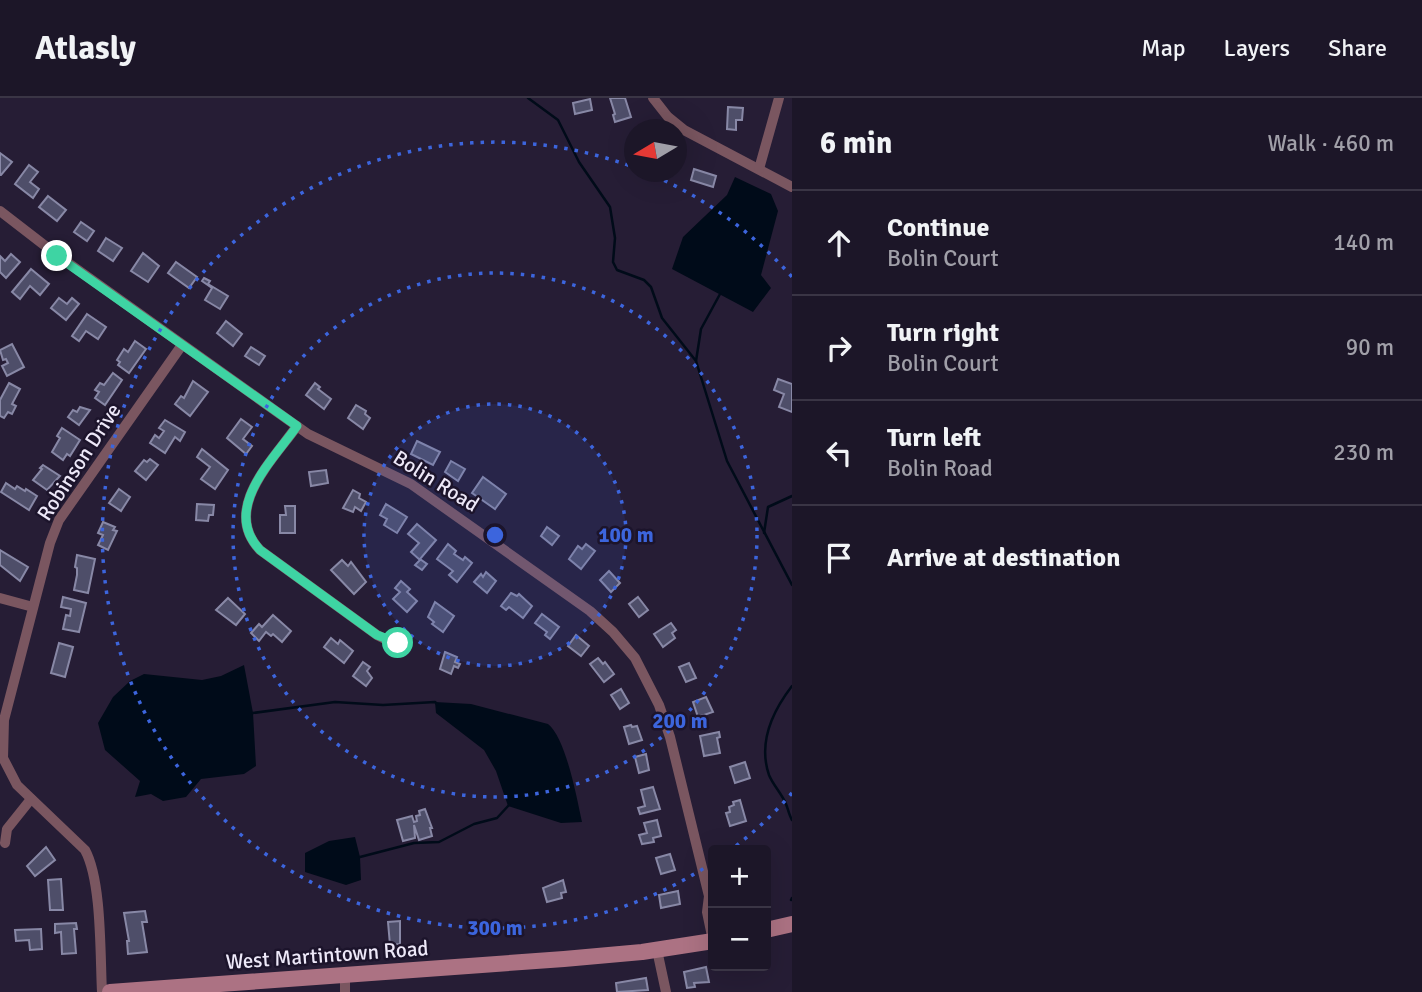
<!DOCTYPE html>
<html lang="en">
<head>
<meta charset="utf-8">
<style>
  :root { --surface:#1c1628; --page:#292334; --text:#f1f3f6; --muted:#a09fa8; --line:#3a3545 }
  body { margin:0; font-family:Signika,sans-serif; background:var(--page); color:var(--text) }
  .controls { position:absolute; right:21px; bottom:21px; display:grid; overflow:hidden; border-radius:7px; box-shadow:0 7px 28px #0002 }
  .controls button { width:63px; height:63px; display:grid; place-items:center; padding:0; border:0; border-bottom:2px solid var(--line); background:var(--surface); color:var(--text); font:35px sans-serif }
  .compass { position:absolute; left:624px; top:21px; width:63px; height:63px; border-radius:50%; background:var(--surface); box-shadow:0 7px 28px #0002; rotate:260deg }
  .stop { position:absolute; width:21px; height:21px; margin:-16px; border:5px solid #3ed4a3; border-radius:50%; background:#fff }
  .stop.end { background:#3ed4a3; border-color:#fff; box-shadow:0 2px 7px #0008 }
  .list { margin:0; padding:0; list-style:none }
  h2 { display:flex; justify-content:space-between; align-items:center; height:91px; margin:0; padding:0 28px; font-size:30px }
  h2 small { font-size:23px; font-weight:400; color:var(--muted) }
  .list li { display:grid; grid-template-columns:46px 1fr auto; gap:21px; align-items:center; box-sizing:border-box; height:105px; padding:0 28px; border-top:2px solid var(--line) }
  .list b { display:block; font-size:26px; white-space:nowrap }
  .list p { margin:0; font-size:23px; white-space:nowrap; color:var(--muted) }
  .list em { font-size:23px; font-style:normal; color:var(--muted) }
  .icon { flex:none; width:38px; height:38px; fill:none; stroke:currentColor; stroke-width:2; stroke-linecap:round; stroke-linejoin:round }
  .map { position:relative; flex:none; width:792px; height:894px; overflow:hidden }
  header { display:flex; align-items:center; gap:42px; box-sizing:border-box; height:98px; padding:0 35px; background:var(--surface); border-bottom:2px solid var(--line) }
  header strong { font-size:33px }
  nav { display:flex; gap:38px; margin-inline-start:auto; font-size:24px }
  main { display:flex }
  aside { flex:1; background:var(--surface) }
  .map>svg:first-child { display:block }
</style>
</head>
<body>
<header>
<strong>Atlasly</strong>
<nav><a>Map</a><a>Layers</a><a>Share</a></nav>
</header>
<main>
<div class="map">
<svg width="792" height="894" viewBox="0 0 792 894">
  <rect width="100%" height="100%" fill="#261d35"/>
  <g fill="#000b19">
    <path d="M735,79L771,96L778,113L761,177L771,190L753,214L672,171L683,139L727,97Z"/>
    <path d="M244,567L253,615L256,668L244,676L201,681L186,699L163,703L151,696L135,699L140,683L105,652L98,625L113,599L130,583L144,576L202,582L221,578Z"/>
    <path d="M435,604L471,606L548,626C566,640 577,701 582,724L561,725L508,708L496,673L484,652L436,615Z"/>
    <path d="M355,739L360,759L361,782L346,787L305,774V755L329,743Z"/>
  </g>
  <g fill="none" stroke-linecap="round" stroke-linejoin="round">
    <g stroke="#000b19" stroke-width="2.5">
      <path d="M528,0L558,22L579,64L610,109L615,140L613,164L617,172L644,182L651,189L662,220L696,263L727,363L792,487"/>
      <path d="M696,263L701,231L720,196"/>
      <path d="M764,435L768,409L792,398"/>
      <path d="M792,588C772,614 758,645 769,677C773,687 782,696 786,706C788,711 789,717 792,722"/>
      <path d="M253,615L335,604L383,607L435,604L437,606"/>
      <path d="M360,759L414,745L439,744L474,726L497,720L509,707"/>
      <path d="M791,802L792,800"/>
    </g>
  </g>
  <g fill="#4e4e69" stroke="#8888a6" stroke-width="2">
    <path d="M610,0H625L631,19L615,24L613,17L615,16Z"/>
    <path d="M590,1L592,12L575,16L573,5Z"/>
    <path d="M728,9L743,10L742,22H736V32L727,31Z"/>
    <path d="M0,55L12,64L1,77H0Z"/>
    <path d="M29,67L38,74L30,84L39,91L33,100L15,86Z"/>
    <path d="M694,71L716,78L713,89L691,82Z"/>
    <path d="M48,98L66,112L57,123L39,109Z"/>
    <path d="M81,124L94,133L87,143L74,134Z"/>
    <path d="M106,140L122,150L113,163L98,153Z"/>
    <path d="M143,155L159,168L148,184L131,173Z"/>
    <path d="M11,156L20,164L6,180L0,174V158L5,163Z"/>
    <path d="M176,164L197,179L189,190L168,175Z"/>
    <path d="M31,171L49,186L40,197L30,188L20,201L12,194Z"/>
    <path d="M204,180L210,183L208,186L228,198L220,211L205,202L212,190L202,183Z"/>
    <path d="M59,200L67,206L72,200L79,206L66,222L51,210Z"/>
    <path d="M87,216L106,229L98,241L86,233L79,243L72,238Z"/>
    <path d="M226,223L242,236L233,248L217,235Z"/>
    <path d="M135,243L146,251L129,275L118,267L120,264L117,262L124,251L128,254Z"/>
    <path d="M12,246L24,269L7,278L2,268L8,265L6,261L3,262L0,252Z"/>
    <path d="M251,249L265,258L259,267L245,258Z"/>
    <path d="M113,275L122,282L105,307L95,300L99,294L95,292L100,285L104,287Z"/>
    <path d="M778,281L792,286V314L779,309L784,296L774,292Z"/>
    <path d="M193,283L208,294L190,318L175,306L181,298L184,300Z"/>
    <path d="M9,285L20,291L12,306L16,308L12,316L8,314L4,320L0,318V302Z"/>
    <path d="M315,285L320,289L318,291L331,301L324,311L306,297Z"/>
    <path d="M356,307L366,313L365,316L370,320L363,331L348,320Z"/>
    <path d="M80,309L90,312L79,327L68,319L73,312L77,314Z"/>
    <path d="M241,321L252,329L243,341L252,348L246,356L227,340Z"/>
    <path d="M165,322L185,334L180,343L175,339L165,355L150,345L155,337L159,340L164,333L159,330Z"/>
    <path d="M62,330L80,342L70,358L67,356L63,362L52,354L60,340L57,338Z"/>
    <path d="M417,343L440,354L433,367L411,356Z"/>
    <path d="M202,351L228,372L215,391L201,381L210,369L197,359Z"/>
    <path d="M150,361L158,367L146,382L135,373L144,362L147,364Z"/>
    <path d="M451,363L465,371L458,383L445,374Z"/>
    <path d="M43,367L60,378L47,392L33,382L42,371L40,370Z"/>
    <path d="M326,372L328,385L311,388L309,374Z"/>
    <path d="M483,379L506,396L495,411L472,395Z"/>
    <path d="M6,385L15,391L17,388L25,393L26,391L37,398L29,412L1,394Z"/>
    <path d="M119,391L130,399L121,413L109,405Z"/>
    <path d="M353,392L360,396L359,400L366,404L361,413L355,409L353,414L343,410Z"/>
    <path d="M197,406L214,407L213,417H209L208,423L196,422Z"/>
    <path d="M386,406L407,419L397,435L384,427L387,421L380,417Z"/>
    <path d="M285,408H295V435H280V417H286Z"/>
    <path d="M103,424L115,429L113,432L117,433L108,452L98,447L103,437L98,435Z"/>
    <path d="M417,426L436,442L420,461L427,466L422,472L415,467L420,462L411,454L419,445L408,436Z"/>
    <path d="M547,429L559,438L552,447L541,438Z"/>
    <path d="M448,446L456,453L454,456L463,462L465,459L472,465L457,484L449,477L453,473L437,461Z"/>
    <path d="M586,446L595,453L581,471L569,461L578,448L582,451Z"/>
    <path d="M0,452L28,469L20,483L0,467Z"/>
    <path d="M77,457L95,461L88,495L74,492L77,477V470L75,469Z"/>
    <path d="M342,462L348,468L351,464L366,484L354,496L331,472Z"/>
    <path d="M609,473L620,485L611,494L600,482Z"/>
    <path d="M486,474L496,483L487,495L474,484L481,476L483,479Z"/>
    <path d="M401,483L410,491L407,494L417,503L407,514L393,501L400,494L395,490Z"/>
    <path d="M511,495L517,498L519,496L532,508L523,520L509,509L506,512L501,508Z"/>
    <path d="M63,499L86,505L79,534L63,531L66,517L70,518L71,511L61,509Z"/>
    <path d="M638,499L648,512L639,519L629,506Z"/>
    <path d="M228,500L245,516L236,527L216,512Z"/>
    <path d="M435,504L454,518L443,534L432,526L434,524L428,519Z"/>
    <path d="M542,516L559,529L550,541L545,537L547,534L535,525Z"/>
    <path d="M273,517L291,533L282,544L273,536L271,538L266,534L259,543L251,535L259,526L262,529Z"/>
    <path d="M671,525L676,532L672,535L675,540L663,549L654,536Z"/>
    <path d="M576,537L589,548L581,558L568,548Z"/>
    <path d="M331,540L338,546L340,542L353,553L344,565L324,549Z"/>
    <path d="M59,545L73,549L65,579L51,575Z"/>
    <path d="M445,554L457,559L455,564L460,566L458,570L454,568L451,576L440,571Z"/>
    <path d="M598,560L603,566L605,564L614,576L604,584L590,566Z"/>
    <path d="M363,564L370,569L367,573L372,580L366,588L353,578Z"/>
    <path d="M689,565L696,580L686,584L679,569Z"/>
    <path d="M621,591L629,605L620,611L611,597Z"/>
    <path d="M706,599L713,614L698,619L693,604Z"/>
    <path d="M631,627L632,629L637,628L642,642L629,646L624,629Z"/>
    <path d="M719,634L720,639L717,640L720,655L704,658L700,638Z"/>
    <path d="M646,656L649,672L639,675L635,659Z"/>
    <path d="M745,664L750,680L735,685L730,669Z"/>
    <path d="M653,689L660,711L640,716L638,710L645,708L641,692Z"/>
    <path d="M740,702L746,723L730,728L726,715L730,714L729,709L734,707L733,704Z"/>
    <path d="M425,711L432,730H430L432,738L419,742L414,727L415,740L403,743L397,722L412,718L414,724L417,723L416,718L420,717L419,713Z"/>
    <path d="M657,722L661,738L653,740L654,744L642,746L639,737L647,735L644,725Z"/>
    <path d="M46,749L55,762L35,778L27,768Z"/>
    <path d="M670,756L675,772L661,776L656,760Z"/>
    <path d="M61,781L63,812H50L48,782Z"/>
    <path d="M563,782L566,794L561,795L562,800L547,804L543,790Z"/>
    <path d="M678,793L680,806L661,810L659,797Z"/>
    <path d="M145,813L147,824H142L147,854L128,856L127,843H129L124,815Z"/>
    <path d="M400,823V846L390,847L388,824Z"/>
    <path d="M76,825L77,831H74L76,855L62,856L61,834L55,835V826Z"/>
    <path d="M41,831L42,851L30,852L29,842L16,843L15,832Z"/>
    <path d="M706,869L709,884L694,885L695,889L687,890L684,874Z"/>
    <path d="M646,880L648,892L617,894L616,885Z"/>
  </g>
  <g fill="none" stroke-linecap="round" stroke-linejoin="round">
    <g stroke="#7a5660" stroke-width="10">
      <path d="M653,0L668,19L684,32L792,89"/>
      <path d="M759,71L779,0"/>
      <path d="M0,113L57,157L308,336L411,386L590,513L613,534L635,560L659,607L670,639L709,798L707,814L713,843"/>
      <path d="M297,328C273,362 221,411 260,452L377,537L391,544L404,546"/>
      <path d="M0,500L33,509"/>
      <path d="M5,745L7,731L31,701"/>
      <path d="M657,852L666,894"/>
      <path d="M345,878V894"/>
      <path d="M102,894C100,857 102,783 85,752L17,687L3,660L4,622L50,445L59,422L182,247"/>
    </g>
    <g stroke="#ac7283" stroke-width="16">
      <path d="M766,832L792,826"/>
      <path d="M110,894L564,861L642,854L713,843"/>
    </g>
  </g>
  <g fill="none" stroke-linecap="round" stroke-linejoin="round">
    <path stroke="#3ed4a3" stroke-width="9" d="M57,158L297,328C273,362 221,411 260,452L377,537L398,545"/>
  </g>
  <circle cx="495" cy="437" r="131" fill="#3c65dd" fill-opacity=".12"/>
  <g fill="none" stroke="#3c65dd" stroke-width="3.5" stroke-dasharray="3.5 7">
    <circle cx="495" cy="437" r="131"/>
    <circle cx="495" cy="437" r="262"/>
    <path d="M792 695A393 393 0 0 1 732 751M712 765A393 393 0 1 1 633 69M645 74A393 393 0 0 1 792 179"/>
  </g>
  <g text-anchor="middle" stroke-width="5" stroke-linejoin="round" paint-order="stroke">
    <g font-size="21" fill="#ede8f8" stroke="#1c142b">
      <text transform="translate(79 364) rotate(-57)" y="7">Robinson Drive</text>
      <text transform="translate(436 383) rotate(32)" y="7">Bolin Road</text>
      <text transform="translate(327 857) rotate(-4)" y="7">West Martintown Road</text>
    </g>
  </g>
  <circle cx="495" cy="437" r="10" fill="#3c65dd" stroke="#1c142b" stroke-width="3.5"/>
  <g font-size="21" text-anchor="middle" font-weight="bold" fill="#3c65dd" stroke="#1c142b" stroke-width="5" stroke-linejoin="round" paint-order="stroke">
    <text x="626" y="444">100 m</text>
    <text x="680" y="630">200 m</text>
    <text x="495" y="837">300 m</text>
  </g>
</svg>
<div class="controls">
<button>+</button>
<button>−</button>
</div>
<svg class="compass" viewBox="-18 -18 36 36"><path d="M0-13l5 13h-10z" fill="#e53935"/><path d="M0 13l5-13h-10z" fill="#a09fa8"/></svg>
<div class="stop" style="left:398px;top:545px"></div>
<div class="stop end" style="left:57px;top:158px"></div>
</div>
<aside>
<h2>6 min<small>Walk · 460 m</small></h2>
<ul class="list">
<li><svg class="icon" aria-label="ahead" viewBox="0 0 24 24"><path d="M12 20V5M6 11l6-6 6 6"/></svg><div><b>Continue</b><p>Bolin Court</p></div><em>140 m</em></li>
<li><svg class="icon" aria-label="right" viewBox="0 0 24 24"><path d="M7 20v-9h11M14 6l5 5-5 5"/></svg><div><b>Turn right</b><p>Bolin Court</p></div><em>90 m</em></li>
<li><svg class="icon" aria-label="left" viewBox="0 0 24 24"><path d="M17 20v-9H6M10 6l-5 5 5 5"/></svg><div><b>Turn left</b><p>Bolin Road</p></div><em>230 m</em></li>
<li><svg class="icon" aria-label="arrive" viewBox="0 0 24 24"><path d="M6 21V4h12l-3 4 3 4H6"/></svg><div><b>Arrive at destination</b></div></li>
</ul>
</aside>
</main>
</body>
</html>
